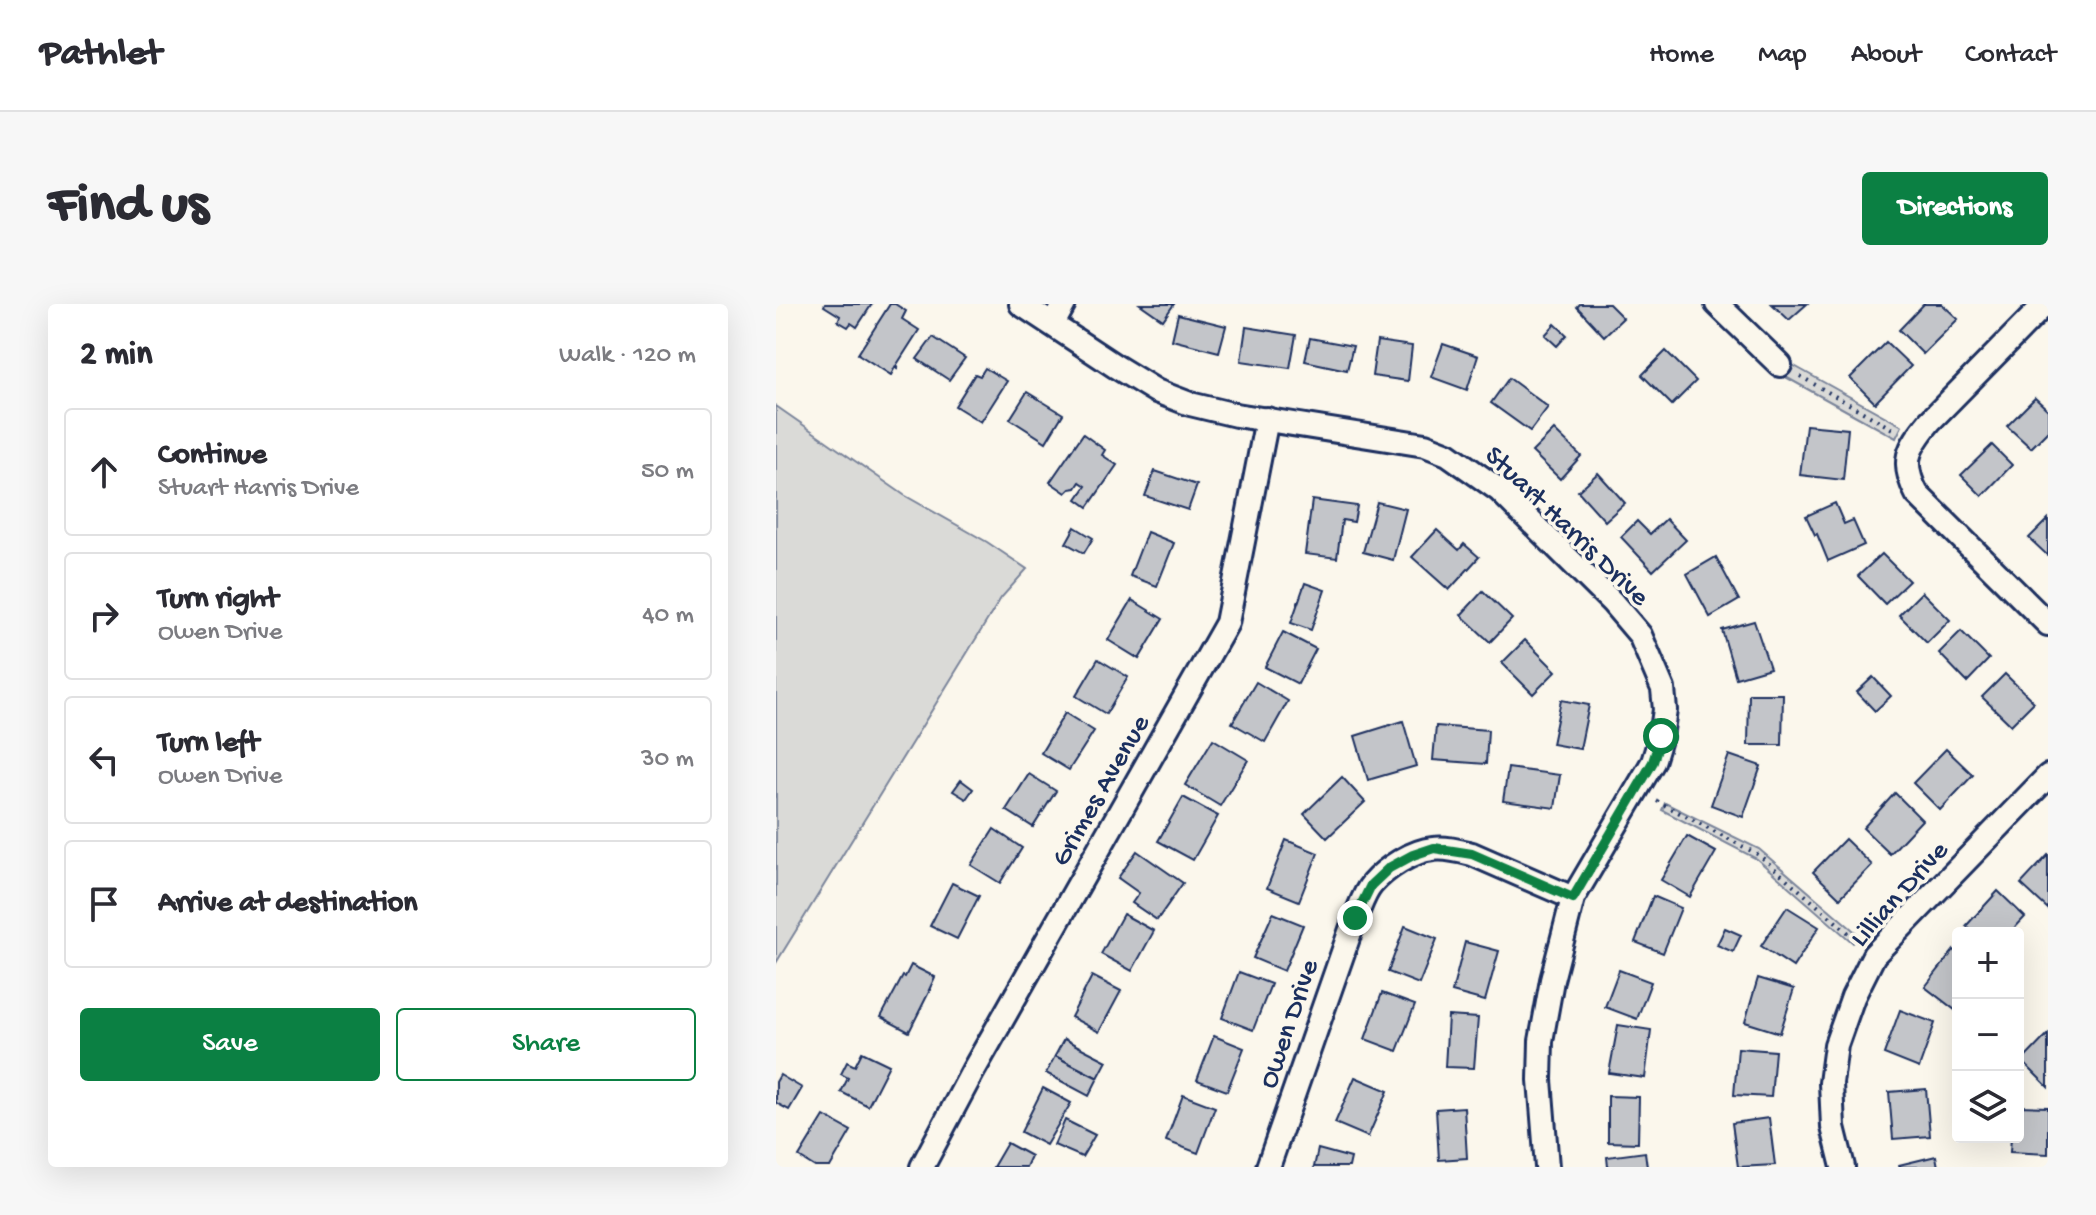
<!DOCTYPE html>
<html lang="en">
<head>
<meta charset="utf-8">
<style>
  :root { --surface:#fff; --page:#f7f7f7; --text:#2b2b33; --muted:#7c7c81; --line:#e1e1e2; --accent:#0b8043 }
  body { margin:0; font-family:"Gochi Hand",sans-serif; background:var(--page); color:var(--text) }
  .controls { position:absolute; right:24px; bottom:24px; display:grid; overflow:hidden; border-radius:8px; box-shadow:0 8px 32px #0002 }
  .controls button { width:72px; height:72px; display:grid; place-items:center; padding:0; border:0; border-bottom:2px solid var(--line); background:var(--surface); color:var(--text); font:40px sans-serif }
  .stop { position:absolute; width:24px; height:24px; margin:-18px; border:6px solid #0b8043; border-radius:50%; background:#fff }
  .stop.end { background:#0b8043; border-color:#fff; box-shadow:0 2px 8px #0008 }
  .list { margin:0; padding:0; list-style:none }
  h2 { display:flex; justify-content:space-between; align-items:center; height:104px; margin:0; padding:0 32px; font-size:34px }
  h2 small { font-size:26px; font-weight:400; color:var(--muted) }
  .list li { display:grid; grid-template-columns:52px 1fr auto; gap:24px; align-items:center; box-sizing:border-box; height:128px; margin:0 16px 16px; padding:0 16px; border:2px solid var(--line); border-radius:8px }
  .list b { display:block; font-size:30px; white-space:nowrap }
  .list p { margin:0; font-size:26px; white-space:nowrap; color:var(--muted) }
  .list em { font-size:26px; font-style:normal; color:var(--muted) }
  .actions { display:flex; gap:16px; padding:24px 32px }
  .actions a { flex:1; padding:18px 0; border:2px solid var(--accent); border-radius:8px; text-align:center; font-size:28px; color:var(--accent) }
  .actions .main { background:var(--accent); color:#fff }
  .icon { flex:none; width:44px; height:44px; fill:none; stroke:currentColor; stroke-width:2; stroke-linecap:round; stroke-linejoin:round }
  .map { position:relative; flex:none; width:1272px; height:863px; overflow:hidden; border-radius:8px }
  header { display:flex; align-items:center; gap:48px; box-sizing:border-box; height:112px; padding:0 40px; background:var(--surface); border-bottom:2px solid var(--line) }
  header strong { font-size:38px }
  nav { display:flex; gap:44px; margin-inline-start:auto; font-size:28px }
  .intro { display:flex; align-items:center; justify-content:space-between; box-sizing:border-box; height:192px; padding:0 48px }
  h1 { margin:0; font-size:56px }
  .button { padding:20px 36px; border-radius:8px; background:var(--accent); color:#fff; font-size:28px; font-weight:700 }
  main { display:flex; gap:48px; padding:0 48px }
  aside { flex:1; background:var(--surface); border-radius:8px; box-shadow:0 8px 32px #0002 }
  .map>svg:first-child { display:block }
</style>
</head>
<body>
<header>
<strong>Pathlet</strong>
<nav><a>Home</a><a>Map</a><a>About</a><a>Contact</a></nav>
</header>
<div class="intro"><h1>Find us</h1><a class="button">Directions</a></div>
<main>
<aside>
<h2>2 min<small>Walk · 120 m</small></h2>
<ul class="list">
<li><svg class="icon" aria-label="ahead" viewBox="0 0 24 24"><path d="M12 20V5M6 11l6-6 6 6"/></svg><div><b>Continue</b><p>Stuart Harris Drive</p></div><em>50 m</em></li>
<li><svg class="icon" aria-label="right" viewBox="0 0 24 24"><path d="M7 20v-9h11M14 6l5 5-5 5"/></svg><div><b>Turn right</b><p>Owen Drive</p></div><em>40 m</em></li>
<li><svg class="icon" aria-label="left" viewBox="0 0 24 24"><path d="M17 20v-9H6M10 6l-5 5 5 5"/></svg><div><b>Turn left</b><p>Owen Drive</p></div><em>30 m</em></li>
<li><svg class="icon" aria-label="arrive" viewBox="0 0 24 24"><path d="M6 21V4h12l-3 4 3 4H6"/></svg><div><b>Arrive at destination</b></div></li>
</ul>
<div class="actions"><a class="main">Save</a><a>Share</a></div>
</aside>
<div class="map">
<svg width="1272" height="863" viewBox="0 0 1272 863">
  <rect width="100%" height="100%" fill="#fbf7ec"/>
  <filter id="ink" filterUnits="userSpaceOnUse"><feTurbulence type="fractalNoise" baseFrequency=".0125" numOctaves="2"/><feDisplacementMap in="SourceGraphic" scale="16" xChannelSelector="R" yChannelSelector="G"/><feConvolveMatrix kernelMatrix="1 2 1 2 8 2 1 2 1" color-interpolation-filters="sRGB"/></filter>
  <g filter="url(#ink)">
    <g fill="#dadad7" stroke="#7a849a" stroke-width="2">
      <path d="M1013,59L1126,122L1120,134L1006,71Z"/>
      <path d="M0,102L128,191L211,238L251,265L225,294L0,659Z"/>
      <path d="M889,499L983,545L1084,632L1077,639L981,555L886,506Z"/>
    </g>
    <g fill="#c3c5c9" stroke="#1b2f5e" stroke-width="2">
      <path d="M49,0H96L81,23L75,19L72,23L62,17L64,12L48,2Z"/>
      <path d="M114,0H119L130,7L126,15L143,26L120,62L122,63L121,65L119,63L115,71L82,50Z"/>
      <path d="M364,0H398L387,16Z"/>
      <path d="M804,0H833L847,14L828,32L801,3Z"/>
      <path d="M996,0H1031L1013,16Z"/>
      <path d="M1148,0H1166L1182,15L1147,50L1123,26Z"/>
      <path d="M402,10L450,22L443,48L396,36Z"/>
      <path d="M779,20L791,31L781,42L769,31Z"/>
      <path d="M470,23L520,31L514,64L465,57Z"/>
      <path d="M157,33L189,54L173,76L141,55Z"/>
      <path d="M534,34L577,42L571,66L529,57Z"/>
      <path d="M601,37L636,42L632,77L596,72Z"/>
      <path d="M1110,38L1135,62L1099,99L1074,74Z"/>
      <path d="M667,40L702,52L691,86L655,73Z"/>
      <path d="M890,47L920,77L896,101L866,71Z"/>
      <path d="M209,64L231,77L205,118L179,102L199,70L204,72Z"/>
      <path d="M733,74L772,103L754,127L715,99Z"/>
      <path d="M251,88L287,110L270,138L234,115Z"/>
      <path d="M1259,94L1272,106V127L1255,144L1231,122Z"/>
      <path d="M1030,121L1072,125L1067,176L1024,171Z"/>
      <path d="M778,126L805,152L784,175L756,148Z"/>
      <path d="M307,130L329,146L326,151L341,161L312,203L301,195L310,182L304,178L300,184L294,185L290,189L274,178Z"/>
      <path d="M1216,141L1236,161L1206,192L1185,171Z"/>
      <path d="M379,167L421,181L412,206L369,192Z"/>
      <path d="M822,169L849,199L829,217L802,187Z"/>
      <path d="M536,196L581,202L578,218L566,216L561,254L529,250Z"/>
      <path d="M601,198L630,205L617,256L587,248Z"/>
      <path d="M1059,199L1068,220L1077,216L1088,241L1052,257L1041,230L1039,231L1030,212Z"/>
      <path d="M890,215L910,236L877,267L845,233L861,217L874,230Z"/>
      <path d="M1272,215V252L1253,234Z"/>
      <path d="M299,223L317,234L308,249L290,239Z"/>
      <path d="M661,226L683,246L688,240L703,253L673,286L636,253Z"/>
      <path d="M371,228L398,239L381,282L354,272Z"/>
      <path d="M1106,250L1133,277L1109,300L1082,272Z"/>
      <path d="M940,253L963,296L934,313L911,270Z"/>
      <path d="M529,279L549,286L535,326L515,319Z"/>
      <path d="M707,287L736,315L714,338L685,311Z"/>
      <path d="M1146,288L1174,316L1151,339L1123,311Z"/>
      <path d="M356,296L387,315L363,355L332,336Z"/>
      <path d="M978,317L994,364L960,374L946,326Z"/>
      <path d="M1185,327L1213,355L1191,378L1163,349Z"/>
      <path d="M507,328L540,345L522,380L489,363Z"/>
      <path d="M749,336L780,367L757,390L726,359Z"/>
      <path d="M322,355L352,373L330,410L300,392Z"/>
      <path d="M1229,370L1258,398L1235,421L1206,393Z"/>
      <path d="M1097,373L1115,392L1099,407L1081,388Z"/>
      <path d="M480,378L512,397L489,438L456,419Z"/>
      <path d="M973,390H1007L1006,441H972Z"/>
      <path d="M785,396L813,401L804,445L776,440Z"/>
      <path d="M289,409L318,427L293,466L265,449Z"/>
      <path d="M627,417L640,462L592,476L579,432Z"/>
      <path d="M660,422L712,426L710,460L657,456Z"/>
      <path d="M437,435L472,456L444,502L409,481Z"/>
      <path d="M1170,445L1197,471L1164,506L1137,479Z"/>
      <path d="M953,451L985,462L967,513L935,501Z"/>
      <path d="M732,464L784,471L779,504L727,497Z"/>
      <path d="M253,470L280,487L257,523L230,506Z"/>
      <path d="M566,473L589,498L551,534L528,510Z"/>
      <path d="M185,476L197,485L190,495L177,487Z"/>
      <path d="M1119,489L1146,516L1114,550L1087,524Z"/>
      <path d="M407,493L442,512L417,556L382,537Z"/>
      <path d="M218,525L246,544L224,579L195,561Z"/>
      <path d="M911,532L940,548L914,593L885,576Z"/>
      <path d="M1069,535L1096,561L1064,594L1037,568Z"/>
      <path d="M510,536L542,549L523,597L491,584Z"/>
      <path d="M361,547L407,579L381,616L356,599L363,589L342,574Z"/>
      <path d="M1272,551V605L1245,580Z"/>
      <path d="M176,579L203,592L181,635L154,622Z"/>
      <path d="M1222,587L1249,613L1234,629H1198L1190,622Z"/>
      <path d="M877,592L905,604L887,649L859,638Z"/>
      <path d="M1011,603L1043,623L1017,663L985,642Z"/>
      <path d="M497,609L527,621L508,667L477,654Z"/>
      <path d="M347,610L378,627L356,667L325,650Z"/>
      <path d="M629,622L661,635L643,680L612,668Z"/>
      <path d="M949,624L965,631L957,648L941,641Z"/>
      <path d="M689,638L723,647L709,697L676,688Z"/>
      <path d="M1178,646L1182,649V702L1179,706L1149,683Z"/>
      <path d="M135,661L159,673L153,686H154L133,728L105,713L127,672L129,673Z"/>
      <path d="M843,666L875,678L861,715L829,703Z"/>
      <path d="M463,668L495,680L477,726L446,714Z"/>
      <path d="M316,672L345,687L323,728L295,713Z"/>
      <path d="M982,674L1018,685L1004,729L969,718Z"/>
      <path d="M606,689L639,701L621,747L589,735Z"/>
      <path d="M1124,706L1159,719L1143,764L1108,750Z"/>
      <path d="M672,712L702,714L698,764L669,763Z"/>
      <path d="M842,721L875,726L869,774L833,769Z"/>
      <path d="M1272,730V783L1246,757Z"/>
      <path d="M438,732L468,744L451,787L421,776Z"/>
      <path d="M288,735L331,757L322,774L279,752Z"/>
      <path d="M962,744L999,747L995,793L958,791Z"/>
      <path d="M86,748L113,761L92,802L65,788L72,774L65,770L71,758L79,762Z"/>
      <path d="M279,752L322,774L313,792L270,769Z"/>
      <path d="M4,771L26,784L13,806L0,799V778Z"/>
      <path d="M579,773L612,787L592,833L559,819Z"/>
      <path d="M267,784L295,799L270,841L245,828Z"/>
      <path d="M1150,785L1154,832L1117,835L1113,788Z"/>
      <path d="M407,791L439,803L422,849L390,837Z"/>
      <path d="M832,792L863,793L862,839L832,838Z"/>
      <path d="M1242,802L1272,803V850L1234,848L1235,833H1242Z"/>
      <path d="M688,803L691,854L663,856L660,805Z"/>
      <path d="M48,812L75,827L54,863H39L23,853Z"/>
      <path d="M993,814L999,861L962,863L956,819Z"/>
      <path d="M289,816L319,831L306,853L278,841Z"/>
      <path d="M231,839L255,852L250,863H217Z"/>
      <path d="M542,845L575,854L573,863H538Z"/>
      <path d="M869,848L871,863H832L831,853Z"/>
      <path d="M1160,852L1162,863H1124L1123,861Z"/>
    </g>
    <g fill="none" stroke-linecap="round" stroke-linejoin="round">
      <defs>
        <g id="minor">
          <path d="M245,0L339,62L380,87L414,100L460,111L649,141L672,150L723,186L836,298L864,331L887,385L889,406L885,432L877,458L797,594L776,676L765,737L764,776L771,863"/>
          <path d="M941,0L1004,61"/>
          <path d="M1269,0L1154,117C1132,144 1124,158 1141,190L1272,320"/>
          <path d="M277,20L288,0"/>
          <path d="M146,863L197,767L451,319L491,115"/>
          <path d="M492,863L579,614C584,603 588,589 596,580C610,564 636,547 657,545C669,543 684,547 696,550L797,594"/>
          <path d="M1067,863L1057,823L1055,779L1060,741L1077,693L1098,651L1272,472"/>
        </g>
      </defs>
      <use href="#minor" stroke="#1b2f5e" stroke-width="28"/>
      <g stroke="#1b2f5e" stroke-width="4" stroke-dasharray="2 6" stroke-linecap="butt">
        <path d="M1024,72L1120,127"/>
        <path d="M881,497L983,551L1082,637"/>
      </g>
      <use href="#minor" stroke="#fbf7ec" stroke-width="22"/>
    </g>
  </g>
  <g fill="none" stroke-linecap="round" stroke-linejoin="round" filter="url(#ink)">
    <path stroke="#0b8043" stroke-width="10" d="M579,614L595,581L613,564L637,551L658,544L696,550L797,594L877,458L885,432"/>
  </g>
  <g text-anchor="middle" stroke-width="7" stroke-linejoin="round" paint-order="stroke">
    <g font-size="28" fill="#1b2f5e" stroke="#fbf7ec">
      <text transform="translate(793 220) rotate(44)" y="10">Stuart Harris Drive</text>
      <text transform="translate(322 485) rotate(-60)" y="10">Grimes Avenue</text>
      <text transform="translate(1121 588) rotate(-48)" y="10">Lillian Drive</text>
      <text transform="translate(510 719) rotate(-71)" y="10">Owen Drive</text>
    </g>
  </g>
</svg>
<div class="controls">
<button>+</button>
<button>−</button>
<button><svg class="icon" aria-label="layers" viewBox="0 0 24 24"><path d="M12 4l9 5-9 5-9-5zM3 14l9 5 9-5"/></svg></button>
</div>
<div class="stop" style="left:885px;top:432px"></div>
<div class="stop end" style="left:579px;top:614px"></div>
</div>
</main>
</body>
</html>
